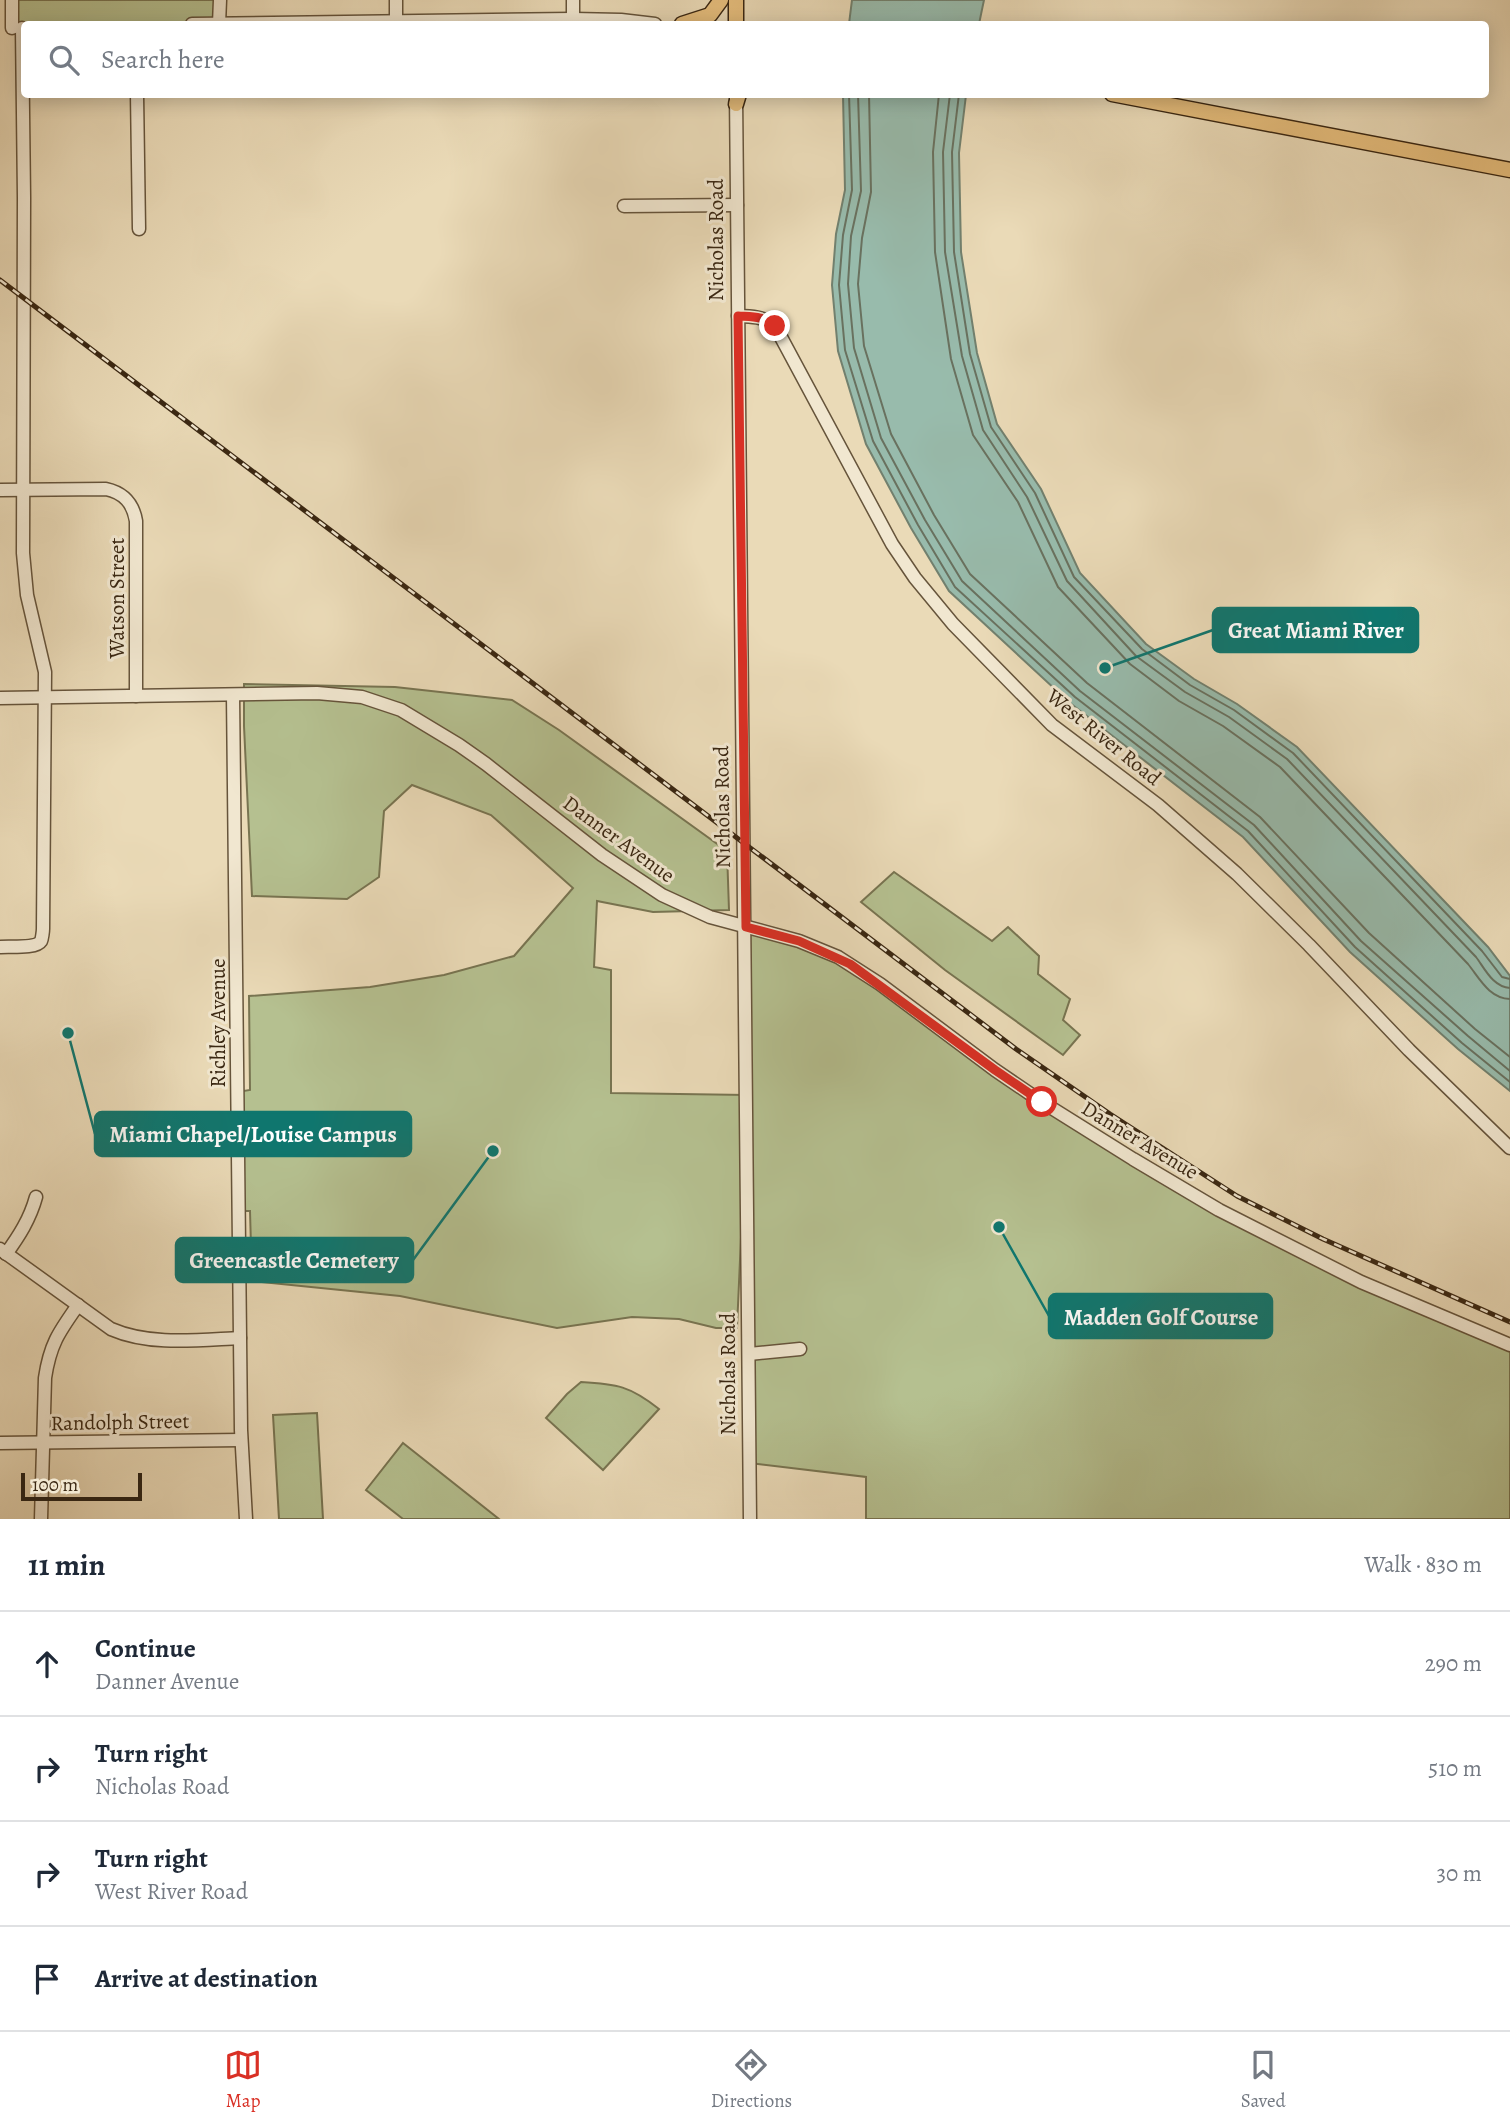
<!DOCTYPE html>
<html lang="en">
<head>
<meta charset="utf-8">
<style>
  :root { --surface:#fff; --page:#f6f6f7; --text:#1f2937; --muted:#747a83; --line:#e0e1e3; --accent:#d93025 }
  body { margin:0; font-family:Alegreya,serif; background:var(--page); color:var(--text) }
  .scale { position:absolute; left:21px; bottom:18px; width:121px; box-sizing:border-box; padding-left:7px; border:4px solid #3a2712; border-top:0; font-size:19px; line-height:24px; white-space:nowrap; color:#3a2712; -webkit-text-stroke:5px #f1e7d0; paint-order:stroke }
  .stop { position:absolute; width:21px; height:21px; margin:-16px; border:5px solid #d93025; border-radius:50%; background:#fff }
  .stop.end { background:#d93025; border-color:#fff; box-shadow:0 2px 7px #0008 }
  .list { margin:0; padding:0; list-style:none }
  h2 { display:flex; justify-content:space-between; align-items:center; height:91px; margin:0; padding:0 28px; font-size:30px }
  h2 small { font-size:23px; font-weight:400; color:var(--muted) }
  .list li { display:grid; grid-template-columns:46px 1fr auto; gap:21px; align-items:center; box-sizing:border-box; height:105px; padding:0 28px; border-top:2px solid var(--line) }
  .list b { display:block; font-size:26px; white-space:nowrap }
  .list p { margin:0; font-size:23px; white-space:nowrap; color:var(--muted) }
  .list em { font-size:23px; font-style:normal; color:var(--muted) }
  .icon { flex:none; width:38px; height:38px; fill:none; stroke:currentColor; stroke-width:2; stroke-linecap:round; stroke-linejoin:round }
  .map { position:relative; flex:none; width:1510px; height:1519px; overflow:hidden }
  .search { position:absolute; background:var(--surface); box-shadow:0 4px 18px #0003; left:21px; right:21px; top:21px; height:77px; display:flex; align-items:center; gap:18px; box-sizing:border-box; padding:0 24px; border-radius:7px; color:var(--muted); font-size:26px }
  .sheet { height:511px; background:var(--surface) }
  nav { display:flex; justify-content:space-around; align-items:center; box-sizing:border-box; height:98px; border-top:2px solid var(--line); background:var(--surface); font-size:19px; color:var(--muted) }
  nav a { display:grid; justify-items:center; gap:4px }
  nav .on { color:var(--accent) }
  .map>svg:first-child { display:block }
</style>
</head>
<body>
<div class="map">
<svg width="1510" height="1519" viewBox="0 0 1510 1519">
  <rect width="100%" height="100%" fill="#eadab7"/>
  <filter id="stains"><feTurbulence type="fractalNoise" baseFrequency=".00286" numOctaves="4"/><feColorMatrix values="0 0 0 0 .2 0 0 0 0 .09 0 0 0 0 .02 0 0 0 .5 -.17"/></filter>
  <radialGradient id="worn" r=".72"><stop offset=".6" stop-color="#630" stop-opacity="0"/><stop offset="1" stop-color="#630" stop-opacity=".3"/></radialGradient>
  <g fill="#b5c090" stroke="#787451" stroke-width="2">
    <path d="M12,0H220L219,24H24L12,28Z"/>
    <path d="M244,684L395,687L512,700L559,730L727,851L729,910L653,912L597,901L594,967L611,970V1093L747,1095L746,927L819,948L995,1070L1219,1210L1510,1345V1519H866V1477L750,1463L742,1215L737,1328H716L679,1319L632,1317L557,1328L400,1296L252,1281L250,1211H240L237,1092L250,1090L249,996L370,987L444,975L514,956L573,888L491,815L412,785L384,811L379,877L347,899L252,896L244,726Z"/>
    <path d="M894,872L992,941L1008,927L1039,956L1038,974L1070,999L1063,1020L1080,1035L1063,1055L945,970L861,902Z"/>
    <path d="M581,1382C617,1384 630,1386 659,1409L603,1470L546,1418L567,1394Z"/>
    <path d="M317,1413L323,1519H279L273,1415Z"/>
    <path d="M403,1443L499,1519H403L366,1490Z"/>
  </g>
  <g fill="#98bbac" stroke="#72806e" stroke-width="2">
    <path d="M852,0H984L979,24H849Z"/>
    <path d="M843,95H966L959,153L961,252L977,353L997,424L1041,489L1080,573L1146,644L1194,679L1237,704L1297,747L1488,947L1510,976V1091L1458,1049L1350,952L1243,837L1070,703L949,591L911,528L866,444L838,351L832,285L836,234L845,190Z"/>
  </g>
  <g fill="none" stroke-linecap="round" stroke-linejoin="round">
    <g stroke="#69715f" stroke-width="2">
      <path d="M849,94L852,190L843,235L839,285L845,350L873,441L918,525L955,587L1075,697L1248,831L1355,947L1462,1043L1510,1082"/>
      <path d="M858,94L861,191L851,236L848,284L854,348L881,438L925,520L962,581L1080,691L1254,825L1361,941L1468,1036L1510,1071"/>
      <path d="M869,94L871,192L862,238L858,284L864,346L891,434L934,515L970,574L1087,683L1260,817L1369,933L1475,1029L1510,1057"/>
      <path d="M939,94L933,152L935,252L951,359L973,435L1018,502L1058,587L1130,664L1179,701L1223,726L1280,767L1468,964C1480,979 1489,998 1510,999"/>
      <path d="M950,94L943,152L945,252L962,356L983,430L1027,497L1067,581L1136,656L1185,692L1229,717L1287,759L1476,957C1485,969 1493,987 1510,988"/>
      <path d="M959,94L952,152L954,252L970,354L991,427L1035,493L1074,577L1142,649L1190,685L1234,710L1293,753L1482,951L1502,977L1510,979"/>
    </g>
    <defs>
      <g id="minor">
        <path d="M573,19V0"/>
        <path d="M396,22V0"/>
        <path d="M192,24L573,19L621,20L655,24"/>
        <path d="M219,24L220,0"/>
        <path d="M12,28V0"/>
        <path d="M137,94L139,229"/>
        <path d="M736,95C740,570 746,1044 750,1519"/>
        <path d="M624,206L737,205"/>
        <path d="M738,316C752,317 764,316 775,326L892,544L915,578L953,624L1052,725L1158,805L1237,874L1309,945L1409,1050L1510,1148"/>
        <path d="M0,490L106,489C124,493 133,503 136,521V696"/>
        <path d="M233,695L241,1430L246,1519"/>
        <path d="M0,698L317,693L362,697L401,710L459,745L486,764L602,855L662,895L710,917L799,941L838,957L880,984L995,1070L1042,1102L1133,1159L1219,1210L1361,1282L1510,1345"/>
        <path d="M0,947C9,946 36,949 41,941C42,939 43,931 43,929L45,672L27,595L23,553L24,198L22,28"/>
        <path d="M0,1249L111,1329C150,1346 197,1340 240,1338"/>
        <path d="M6,1254C19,1236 30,1219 36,1197"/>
        <path d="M749,1354L800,1349"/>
        <path d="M0,1443L241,1440"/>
        <path d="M41,1519L45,1378C50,1344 59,1332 78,1305"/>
      </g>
      <g id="major">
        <path d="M736,0V24"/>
        <path d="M682,24L710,15L721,0"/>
        <path d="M1112,94L1510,170"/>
        <path d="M736,104L739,94"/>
      </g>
    </defs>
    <use href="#minor" stroke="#66543b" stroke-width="15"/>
    <use href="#major" stroke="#3a2712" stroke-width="17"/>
    <use href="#minor" stroke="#f1e7d0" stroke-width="12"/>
    <use href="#major" stroke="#e5bd7c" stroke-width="14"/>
    <defs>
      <path id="rail" d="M0,280L1016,1049L1110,1114L1237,1196L1323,1239L1510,1322"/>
    </defs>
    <use href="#rail" stroke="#3a2712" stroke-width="5"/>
    <use href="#rail" stroke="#f1e7d0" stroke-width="2.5" stroke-dasharray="8" stroke-linecap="butt"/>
  </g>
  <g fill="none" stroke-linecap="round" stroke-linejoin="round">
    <path stroke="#d93025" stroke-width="9" d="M775,326C764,316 752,317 738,316L746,927L799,941L850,964L995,1070L1042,1102"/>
  </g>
  <g text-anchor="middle" stroke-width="6" stroke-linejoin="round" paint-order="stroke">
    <g font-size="21" fill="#3a2712" stroke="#f1e7d0">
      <text transform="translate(716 240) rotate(-90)" y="7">Nicholas Road</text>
      <text transform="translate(117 598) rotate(-90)" y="7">Watson Street</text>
      <text transform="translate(1104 737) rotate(39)" y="7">West River Road</text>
      <text transform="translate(722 807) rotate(-91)" y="7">Nicholas Road</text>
      <text transform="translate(619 839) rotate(36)" y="7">Danner Avenue</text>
      <text transform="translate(218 1023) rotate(-90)" y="7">Richley Avenue</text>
      <text transform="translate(1140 1140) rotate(31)" y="7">Danner Avenue</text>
      <text transform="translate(728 1374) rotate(-90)" y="7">Nicholas Road</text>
      <text transform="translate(120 1422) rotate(-1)" y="7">Randolph Street</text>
    </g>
  </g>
  <path fill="none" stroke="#0f766e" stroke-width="2.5" d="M1105 668L1213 630M68 1033L95 1134M493 1151L413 1260M999 1227L1049 1316"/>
  <g fill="#0f766e" stroke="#f1e7d0" stroke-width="2.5">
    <circle cx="1105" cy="668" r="7"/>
    <circle cx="68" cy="1033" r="7"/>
    <circle cx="493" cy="1151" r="7"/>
    <circle cx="999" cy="1227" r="7"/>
  </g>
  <g fill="#0f766e" stroke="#0f766e" stroke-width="2.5">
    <rect x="1213" y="608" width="205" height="44" rx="7"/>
    <rect x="95" y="1112" width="316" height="44" rx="7"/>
    <rect x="176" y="1238" width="237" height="44" rx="7"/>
    <rect x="1049" y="1294" width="223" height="44" rx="7"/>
  </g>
  <g font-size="23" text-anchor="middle" font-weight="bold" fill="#fff">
    <text x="1316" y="638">Great Miami River</text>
    <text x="253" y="1142">Miami Chapel/Louise Campus</text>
    <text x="294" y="1268">Greencastle Cemetery</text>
    <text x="1161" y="1325">Madden Golf Course</text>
  </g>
  <rect width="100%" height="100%" filter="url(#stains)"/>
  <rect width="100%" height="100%" fill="url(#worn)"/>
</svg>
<div class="scale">100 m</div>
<div class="stop" style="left:1042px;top:1102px"></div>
<div class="stop end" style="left:775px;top:326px"></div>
<div class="search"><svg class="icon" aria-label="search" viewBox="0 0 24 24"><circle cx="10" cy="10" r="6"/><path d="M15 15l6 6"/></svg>Search here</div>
</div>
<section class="sheet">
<h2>11 min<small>Walk · 830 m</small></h2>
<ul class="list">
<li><svg class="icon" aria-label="ahead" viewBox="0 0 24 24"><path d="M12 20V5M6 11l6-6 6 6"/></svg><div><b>Continue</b><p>Danner Avenue</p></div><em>290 m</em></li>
<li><svg class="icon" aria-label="right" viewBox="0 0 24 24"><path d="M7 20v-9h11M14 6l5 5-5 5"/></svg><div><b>Turn right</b><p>Nicholas Road</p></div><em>510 m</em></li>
<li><svg class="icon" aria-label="right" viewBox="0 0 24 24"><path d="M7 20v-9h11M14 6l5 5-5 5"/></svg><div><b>Turn right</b><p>West River Road</p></div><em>30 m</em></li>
<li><svg class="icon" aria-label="arrive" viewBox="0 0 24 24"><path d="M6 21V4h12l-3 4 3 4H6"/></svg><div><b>Arrive at destination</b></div></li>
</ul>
</section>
<nav>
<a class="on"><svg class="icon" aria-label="map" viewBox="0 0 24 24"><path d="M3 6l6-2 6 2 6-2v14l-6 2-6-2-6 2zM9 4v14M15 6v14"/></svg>Map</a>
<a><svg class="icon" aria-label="directions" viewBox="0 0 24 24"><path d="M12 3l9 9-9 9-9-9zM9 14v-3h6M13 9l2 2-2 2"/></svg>Directions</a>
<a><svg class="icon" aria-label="saved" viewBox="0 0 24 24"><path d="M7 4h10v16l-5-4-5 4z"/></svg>Saved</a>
</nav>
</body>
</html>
